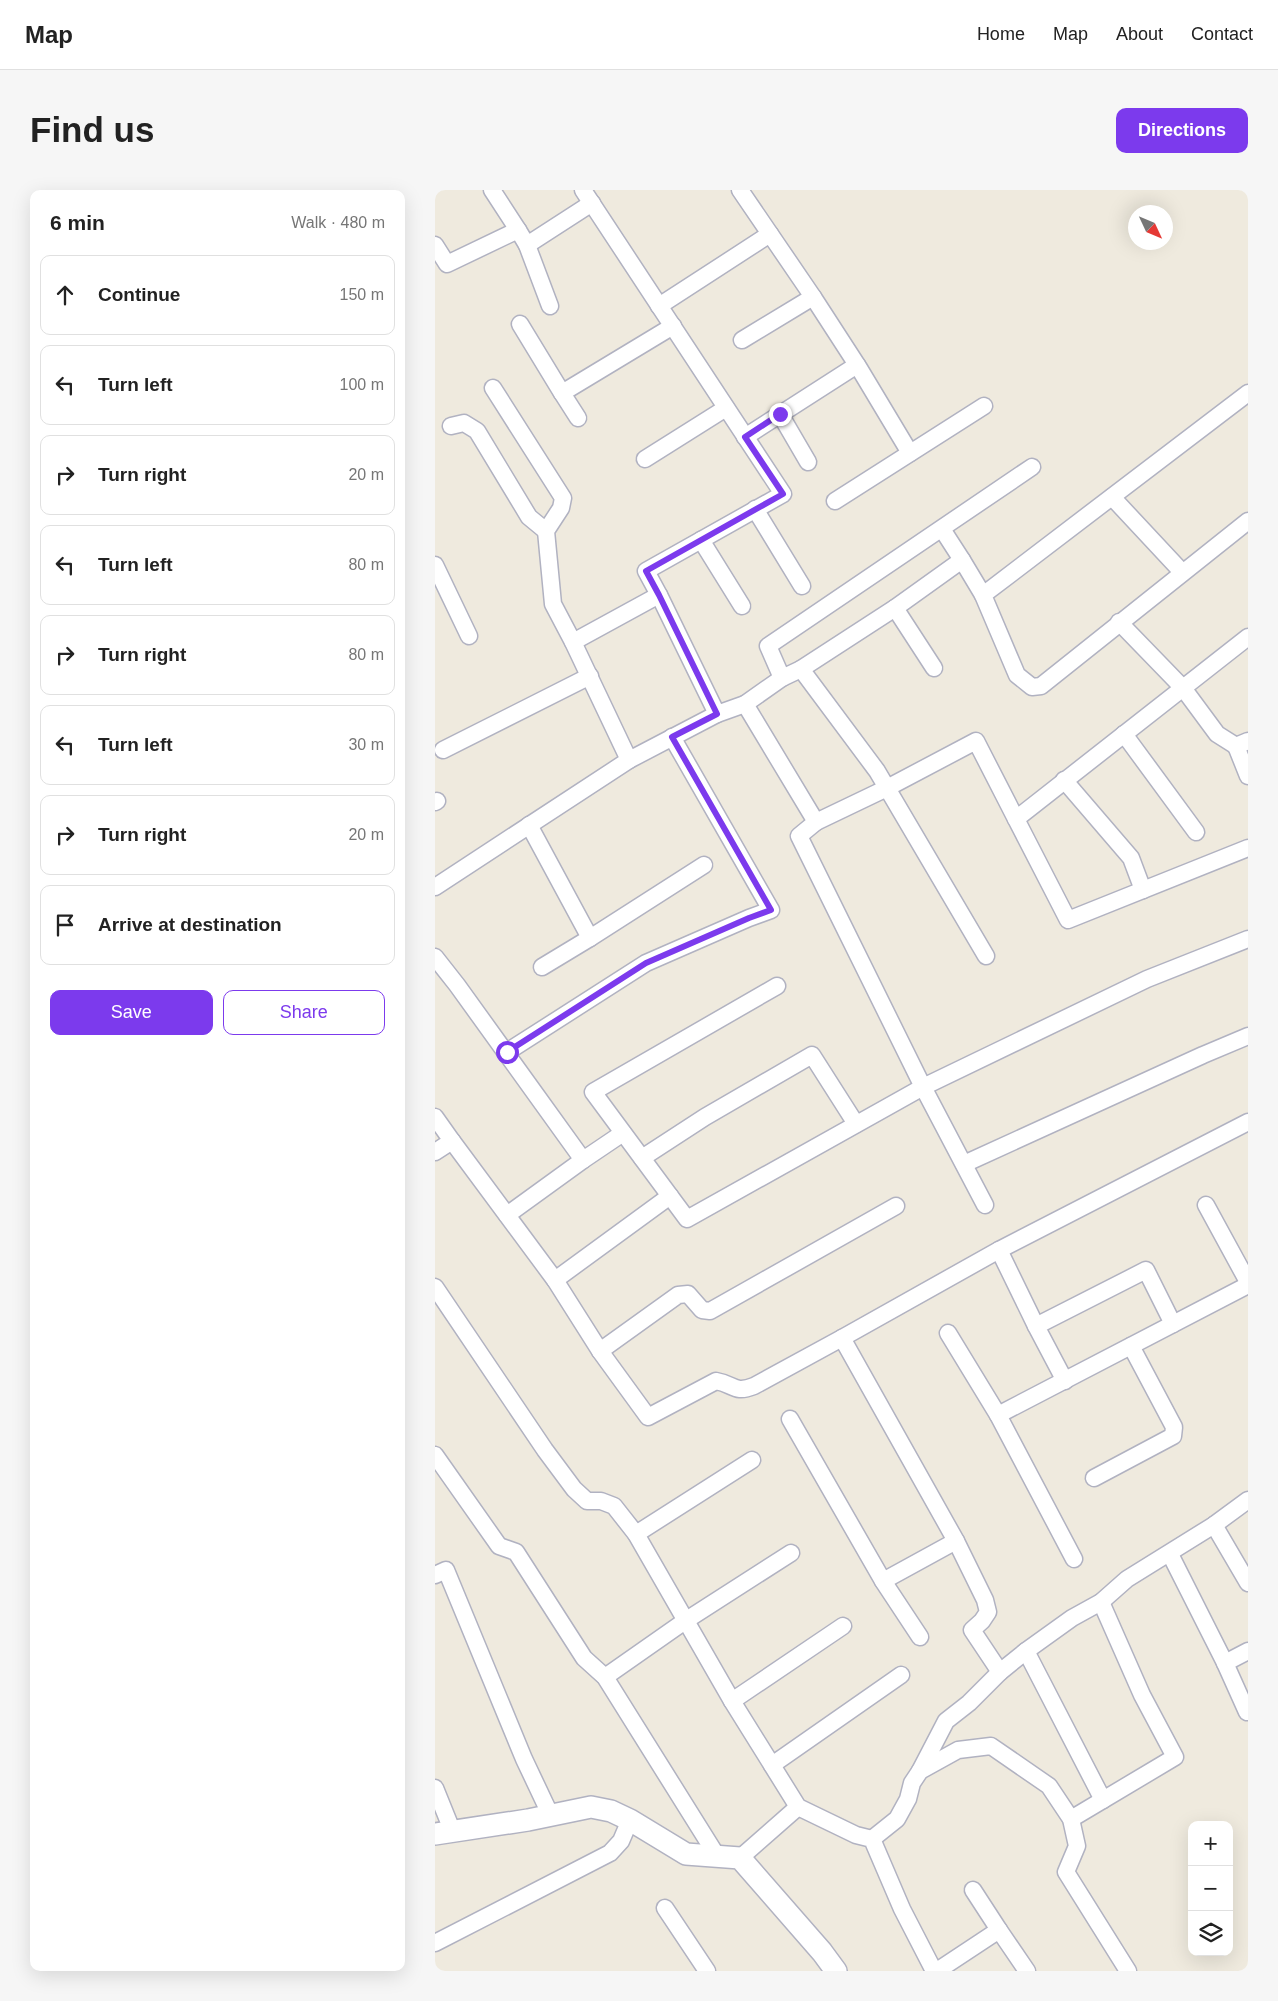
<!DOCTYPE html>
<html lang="en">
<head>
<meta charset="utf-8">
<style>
  :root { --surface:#fff; --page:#f6f6f6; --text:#222; --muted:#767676; --line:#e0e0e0; --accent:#7c3aed }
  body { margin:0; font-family:Arial,sans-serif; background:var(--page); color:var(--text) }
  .controls { position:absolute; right:15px; bottom:15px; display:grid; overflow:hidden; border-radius:10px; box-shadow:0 5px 20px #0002 }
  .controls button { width:45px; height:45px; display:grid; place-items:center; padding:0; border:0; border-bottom:1px solid var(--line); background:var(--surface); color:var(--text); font:25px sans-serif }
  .compass { position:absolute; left:693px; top:15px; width:45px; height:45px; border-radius:50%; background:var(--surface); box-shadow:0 5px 20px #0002; rotate:134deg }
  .stop { position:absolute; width:15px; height:15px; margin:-11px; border:4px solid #7c3aed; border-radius:50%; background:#fff }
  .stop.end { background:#7c3aed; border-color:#fff; box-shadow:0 1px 5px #0008 }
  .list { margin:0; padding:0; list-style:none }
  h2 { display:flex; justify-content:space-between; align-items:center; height:65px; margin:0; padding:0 20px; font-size:21px }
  h2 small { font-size:16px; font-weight:400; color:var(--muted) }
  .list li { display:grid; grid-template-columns:32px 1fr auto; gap:15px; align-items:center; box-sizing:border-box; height:80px; margin:0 10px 10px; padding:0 10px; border:1px solid var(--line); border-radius:10px }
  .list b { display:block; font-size:19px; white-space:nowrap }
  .list em { font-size:16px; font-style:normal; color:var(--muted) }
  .actions { display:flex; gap:10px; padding:15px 20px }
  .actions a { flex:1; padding:11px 0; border:1px solid var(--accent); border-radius:10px; text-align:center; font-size:18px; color:var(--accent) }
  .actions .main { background:var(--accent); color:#fff }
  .icon { flex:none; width:28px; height:28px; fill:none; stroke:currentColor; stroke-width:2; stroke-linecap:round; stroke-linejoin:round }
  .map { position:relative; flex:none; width:813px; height:1781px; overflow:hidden; border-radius:10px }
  header { display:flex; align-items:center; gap:30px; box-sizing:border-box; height:70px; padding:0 25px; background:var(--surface); border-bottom:1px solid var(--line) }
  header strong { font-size:24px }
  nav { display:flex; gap:28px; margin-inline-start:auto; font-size:18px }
  .intro { display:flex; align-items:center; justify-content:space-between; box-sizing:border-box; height:120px; padding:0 30px }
  h1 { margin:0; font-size:35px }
  .button { padding:12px 22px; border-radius:10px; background:var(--accent); color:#fff; font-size:18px; font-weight:700 }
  main { display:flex; gap:30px; padding:0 30px }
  aside { flex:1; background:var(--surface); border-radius:10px; box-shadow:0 5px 20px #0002 }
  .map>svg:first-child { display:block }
</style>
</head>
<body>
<header>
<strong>Map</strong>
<nav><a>Home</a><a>Map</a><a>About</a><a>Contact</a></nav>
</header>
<div class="intro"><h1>Find us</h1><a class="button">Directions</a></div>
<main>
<aside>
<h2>6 min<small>Walk · 480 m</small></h2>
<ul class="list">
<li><svg class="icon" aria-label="ahead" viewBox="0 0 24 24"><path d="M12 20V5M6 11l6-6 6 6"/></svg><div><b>Continue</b></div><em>150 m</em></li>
<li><svg class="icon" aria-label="left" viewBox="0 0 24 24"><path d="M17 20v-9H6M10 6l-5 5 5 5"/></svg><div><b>Turn left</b></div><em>100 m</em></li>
<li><svg class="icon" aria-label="right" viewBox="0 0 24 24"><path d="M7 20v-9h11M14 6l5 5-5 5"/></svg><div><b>Turn right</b></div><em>20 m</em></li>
<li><svg class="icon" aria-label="left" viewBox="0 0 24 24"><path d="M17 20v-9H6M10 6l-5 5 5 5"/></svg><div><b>Turn left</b></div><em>80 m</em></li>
<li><svg class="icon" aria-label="right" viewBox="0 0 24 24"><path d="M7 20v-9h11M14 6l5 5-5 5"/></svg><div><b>Turn right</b></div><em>80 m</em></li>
<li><svg class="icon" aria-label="left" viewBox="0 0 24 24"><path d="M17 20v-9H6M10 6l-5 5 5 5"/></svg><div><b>Turn left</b></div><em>30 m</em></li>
<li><svg class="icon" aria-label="right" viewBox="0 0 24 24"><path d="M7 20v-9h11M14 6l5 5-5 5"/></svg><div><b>Turn right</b></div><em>20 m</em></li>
<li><svg class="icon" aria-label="arrive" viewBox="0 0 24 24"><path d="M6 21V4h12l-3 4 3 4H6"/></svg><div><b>Arrive at destination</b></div></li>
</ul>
<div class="actions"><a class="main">Save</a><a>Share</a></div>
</aside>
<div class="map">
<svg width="813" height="1781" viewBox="0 0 813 1781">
  <rect width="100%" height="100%" fill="#efeade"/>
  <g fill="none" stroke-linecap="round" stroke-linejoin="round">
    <defs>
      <g id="minor">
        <path d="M148,0L348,304L211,381L224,405L282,524L310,514L347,488L366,479"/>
        <path d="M305,0L378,107L307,150"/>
        <path d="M83,40L92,55L157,13"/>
        <path d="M0,55L12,74L83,40L57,0"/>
        <path d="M92,55L115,116"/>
        <path d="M378,107L424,178L475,263"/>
        <path d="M224,116L335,44"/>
        <path d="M85,134L127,203L238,136"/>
        <path d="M127,203L143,228"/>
        <path d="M813,203L548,405L582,485L597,497L606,496L813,331"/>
        <path d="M345,224L373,272"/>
        <path d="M16,236L29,233L42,241L94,327L111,341"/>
        <path d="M310,247L422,175"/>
        <path d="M210,269L291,218"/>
        <path d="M677,307L747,382"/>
        <path d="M400,311L549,216"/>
        <path d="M320,319L367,396"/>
        <path d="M507,339L527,370"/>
        <path d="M266,350L307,416"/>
        <path d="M0,375L34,446"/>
        <path d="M548,405L527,370L460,418L366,479L442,581L551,766"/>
        <path d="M460,418L499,478"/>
        <path d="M684,432L748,498L782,544L801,556"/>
        <path d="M813,447L581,629L633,730L813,658"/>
        <path d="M138,452L224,405"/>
        <path d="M347,488L333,456L597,277"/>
        <path d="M310,514L381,632L364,646L488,897L550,1015"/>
        <path d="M689,544L761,642"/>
        <path d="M813,551L801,556L813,586"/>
        <path d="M8,560L155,486"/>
        <path d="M194,570L282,524"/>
        <path d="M629,590L696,668L708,700"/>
        <path d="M0,612L2,611"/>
        <path d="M381,632L452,598L541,551L581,629"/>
        <path d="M94,635L155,748L107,777"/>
        <path d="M0,697L194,570L138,452L118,414L111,341L126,318L128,308L58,198"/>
        <path d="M155,748L269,675"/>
        <path d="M0,767L22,795L148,970L72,1025"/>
        <path d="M342,796L158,902L252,1029L488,897L712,789L813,749"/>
        <path d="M72,862L211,773L314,728L336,720L237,547"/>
        <path d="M0,927L17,951L0,962"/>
        <path d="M17,951L120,1090L165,1161L213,1227L281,1191C299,1194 299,1204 319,1196L407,1148L564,1060L813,932"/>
        <path d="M207,968L270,927L377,865L421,934"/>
        <path d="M148,970L188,943"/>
        <path d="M529,974L768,865L813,846"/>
        <path d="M771,1015L813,1092"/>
        <path d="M564,1060L601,1136"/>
        <path d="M120,1090L235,1006"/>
        <path d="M0,1097L110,1260L139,1299L152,1311H166L179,1316L201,1344L297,1511L363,1617L421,1645L437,1649L467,1719L499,1781"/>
        <path d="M513,1143L563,1225L813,1095"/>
        <path d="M407,1148L521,1351L550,1410L553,1422L547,1431L537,1440L565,1482L591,1461"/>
        <path d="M165,1161L243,1105L253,1104L267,1120L275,1121L461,1016"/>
        <path d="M630,1191L601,1136L711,1080L738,1134"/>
        <path d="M563,1225L639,1369"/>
        <path d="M355,1229L448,1391L485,1447"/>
        <path d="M0,1265L64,1356L81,1362L149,1468L170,1487L282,1666"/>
        <path d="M659,1288L738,1246L739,1237L696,1156"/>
        <path d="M779,1335L813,1393"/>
        <path d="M201,1344L317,1270"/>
        <path d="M735,1364L790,1473L812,1522"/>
        <path d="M0,1385L11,1380L89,1569L115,1624"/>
        <path d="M448,1391L521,1351"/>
        <path d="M790,1473L813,1461"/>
        <path d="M170,1487L250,1431L356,1363"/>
        <path d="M297,1511L408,1436"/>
        <path d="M337,1575L466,1485"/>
        <path d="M485,1581L511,1531L534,1513L565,1482"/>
        <path d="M0,1598L17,1640"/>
        <path d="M668,1610L591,1461L637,1428L666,1412L692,1389L779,1335L813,1310"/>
        <path d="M636,1629L740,1567L707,1505L666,1412"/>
        <path d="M437,1649L462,1629L473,1609L477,1593L485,1581L523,1560L556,1556L614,1596L636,1629L642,1656L631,1682L693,1781"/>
        <path d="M305,1668L363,1617"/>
        <path d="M538,1700L564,1740"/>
        <path d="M230,1718L272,1781"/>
        <path d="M0,1753L175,1663L186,1651L195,1630"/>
        <path d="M502,1781L564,1740L592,1781"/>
      </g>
      <path id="tertiary" d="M0,1644L93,1630L156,1617L176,1621L195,1630L251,1664L305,1668L387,1762L401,1781"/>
    </defs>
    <use href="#minor" stroke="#b1b2c1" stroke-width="19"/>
    <use href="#tertiary" stroke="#b1b2c1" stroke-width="24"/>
    <use href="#minor" stroke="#fff" stroke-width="16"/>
    <use href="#tertiary" stroke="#fff" stroke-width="21"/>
  </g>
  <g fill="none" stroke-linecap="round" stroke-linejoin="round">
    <path stroke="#7c3aed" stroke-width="6" d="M72,862L211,773L314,728L336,720L237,547L282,524L224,405L211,381L348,304L310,247L345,224"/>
  </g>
</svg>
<div class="controls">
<button>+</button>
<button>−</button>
<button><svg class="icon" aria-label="layers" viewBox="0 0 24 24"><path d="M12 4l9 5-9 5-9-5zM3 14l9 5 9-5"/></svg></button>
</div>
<svg class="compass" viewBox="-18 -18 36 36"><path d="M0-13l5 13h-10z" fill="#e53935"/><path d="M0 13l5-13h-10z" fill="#767676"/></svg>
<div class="stop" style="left:72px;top:862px"></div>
<div class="stop end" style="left:345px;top:224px"></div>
</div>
</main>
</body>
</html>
